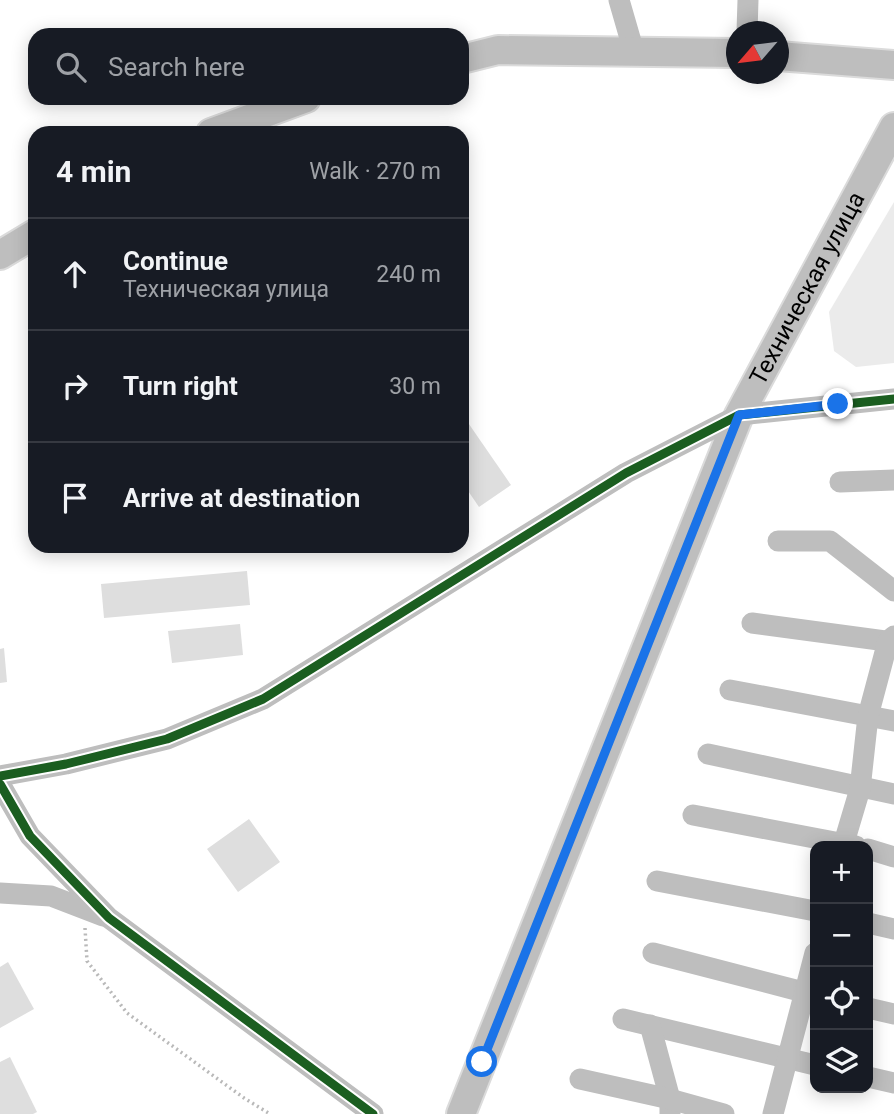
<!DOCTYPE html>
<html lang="en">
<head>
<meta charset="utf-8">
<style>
  :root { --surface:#171b24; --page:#20242c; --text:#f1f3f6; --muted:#9ea1a6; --line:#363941 }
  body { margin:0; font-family:Roboto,sans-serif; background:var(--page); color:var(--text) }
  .controls { position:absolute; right:21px; bottom:21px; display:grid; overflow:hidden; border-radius:14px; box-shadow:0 4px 18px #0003 }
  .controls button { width:63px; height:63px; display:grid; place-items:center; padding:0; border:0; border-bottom:2px solid var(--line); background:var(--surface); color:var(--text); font:35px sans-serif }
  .compass { position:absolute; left:726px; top:21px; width:63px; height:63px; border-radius:50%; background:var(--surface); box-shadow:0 4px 18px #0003; rotate:242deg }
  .stop { position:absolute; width:21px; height:21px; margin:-16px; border:5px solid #1a73e8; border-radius:50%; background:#fff }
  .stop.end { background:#1a73e8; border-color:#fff; box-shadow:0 2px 7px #0008 }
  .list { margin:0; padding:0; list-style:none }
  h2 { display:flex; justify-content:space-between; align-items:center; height:91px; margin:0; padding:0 28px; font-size:30px }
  h2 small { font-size:23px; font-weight:400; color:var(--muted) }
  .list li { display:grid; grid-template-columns:46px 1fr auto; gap:21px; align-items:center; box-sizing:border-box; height:112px; padding:0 28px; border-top:2px solid var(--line) }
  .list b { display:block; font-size:26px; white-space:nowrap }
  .list p { margin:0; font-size:23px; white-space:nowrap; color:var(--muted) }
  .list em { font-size:23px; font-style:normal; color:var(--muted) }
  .icon { flex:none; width:38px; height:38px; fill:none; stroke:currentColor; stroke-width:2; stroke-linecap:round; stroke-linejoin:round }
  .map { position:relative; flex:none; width:894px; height:1114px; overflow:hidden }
  .search { position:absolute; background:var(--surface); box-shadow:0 4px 18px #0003; left:28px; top:28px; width:441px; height:77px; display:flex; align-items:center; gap:18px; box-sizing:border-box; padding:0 24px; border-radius:21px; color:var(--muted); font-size:26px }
  .panel { position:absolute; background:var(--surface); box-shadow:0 4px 18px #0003; left:28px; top:126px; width:441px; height:427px; border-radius:21px }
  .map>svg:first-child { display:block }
</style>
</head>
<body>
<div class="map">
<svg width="894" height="1114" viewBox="0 0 894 1114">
  <rect width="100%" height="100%" fill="#fff"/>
  <path fill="#ebebeb" d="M894,202V363L856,367L834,351L829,312Z"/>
  <g fill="#dedede">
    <path d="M462,414L511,485L479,507L462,482Z"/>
    <path d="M247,571L250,605L104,618L101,584Z"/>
    <path d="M240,624L243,655L172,663L168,631Z"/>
    <path d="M4,648L7,682L0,683V649Z"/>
    <path d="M249,819L280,862L238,892L207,849Z"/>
    <path d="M8,962L34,1009L0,1028V967Z"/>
    <path d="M10,1057L37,1112L33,1114H0V1062Z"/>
  </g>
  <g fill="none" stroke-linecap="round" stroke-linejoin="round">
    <defs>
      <g id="major">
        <path d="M778,56L894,65"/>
        <path d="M462,59L498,50L736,53"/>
        <path d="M211,133L306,98"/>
        <path d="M0,255L35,234"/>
        <path id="s1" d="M461,1114L739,415L894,127"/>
      </g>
    </defs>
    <use href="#major" stroke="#dbdbdb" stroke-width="32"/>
    <path stroke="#b9b9b9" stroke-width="3.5" stroke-dasharray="2 3.5" stroke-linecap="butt" d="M85,928L87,961L127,1013L244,1098L270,1114"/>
    <g stroke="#bebebe" stroke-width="21">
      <path d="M619,0L634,52"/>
      <path d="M747,32L748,0"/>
      <path d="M840,482L894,480"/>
      <path d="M778,541H830L894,591"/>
      <path d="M752,623L894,642"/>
      <path d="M730,690L894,721"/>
      <path d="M708,754L894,794"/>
      <path d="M0,776L66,764L167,739L263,699L626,473L739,415L894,399"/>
      <path d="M0,784L30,836L109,918L373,1114"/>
      <path d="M693,815L856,846"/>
      <path d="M843,846L860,789L868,716L888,641L894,636"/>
      <path d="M868,849L894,857"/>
      <path d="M657,881L815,911"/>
      <path d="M0,893L51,896L103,916"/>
      <path d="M868,923L894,929"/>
      <path d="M653,953L815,995"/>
      <path d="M868,1008L894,1014"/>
      <path d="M623,1019L815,1065"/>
      <path d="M650,1025L670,1099V1114"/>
      <path d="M868,1077L894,1083"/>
      <path d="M580,1079L670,1099L724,1114"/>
      <path d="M773,1114L815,953"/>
    </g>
    <use href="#major" stroke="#bebebe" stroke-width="28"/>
    <defs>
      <g id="cycleway">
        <path d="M0,776L66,764L167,739L263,699L626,473L739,415L894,399"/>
        <path d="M0,784L30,836L109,918L373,1114"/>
      </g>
    </defs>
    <use href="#cycleway" stroke="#fff" stroke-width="13"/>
    <use href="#cycleway" stroke="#1b5e20" stroke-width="9"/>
  </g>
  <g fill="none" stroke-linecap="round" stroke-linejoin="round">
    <path stroke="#1a73e8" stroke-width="9" d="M482,1062L739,415L838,404"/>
  </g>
  <g text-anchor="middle" stroke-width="5" stroke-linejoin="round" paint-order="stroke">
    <g font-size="24" fill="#000" stroke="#fff">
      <text dy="8" stroke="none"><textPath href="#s1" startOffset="896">Техническая улица</textPath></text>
    </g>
  </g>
</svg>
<div class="controls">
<button>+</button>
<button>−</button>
<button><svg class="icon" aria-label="locate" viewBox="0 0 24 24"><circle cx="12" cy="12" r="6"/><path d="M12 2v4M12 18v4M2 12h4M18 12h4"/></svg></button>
<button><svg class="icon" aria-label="layers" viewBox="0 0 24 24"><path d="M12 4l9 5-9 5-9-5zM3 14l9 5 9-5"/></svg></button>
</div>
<svg class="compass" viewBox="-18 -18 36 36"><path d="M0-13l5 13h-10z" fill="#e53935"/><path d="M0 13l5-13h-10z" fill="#9ea1a6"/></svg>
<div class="stop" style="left:482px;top:1062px"></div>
<div class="stop end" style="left:838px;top:404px"></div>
<div class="search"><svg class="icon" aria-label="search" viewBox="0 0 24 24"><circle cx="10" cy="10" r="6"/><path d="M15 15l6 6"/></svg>Search here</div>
<section class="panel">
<h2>4 min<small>Walk · 270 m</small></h2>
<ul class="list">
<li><svg class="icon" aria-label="ahead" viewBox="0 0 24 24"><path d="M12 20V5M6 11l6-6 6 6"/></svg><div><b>Continue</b><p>Техническая улица</p></div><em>240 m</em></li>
<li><svg class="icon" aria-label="right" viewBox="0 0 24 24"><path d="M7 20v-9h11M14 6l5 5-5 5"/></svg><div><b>Turn right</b></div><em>30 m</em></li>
<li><svg class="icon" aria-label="arrive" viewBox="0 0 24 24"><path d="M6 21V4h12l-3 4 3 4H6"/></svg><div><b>Arrive at destination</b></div></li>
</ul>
</section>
</div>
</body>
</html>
